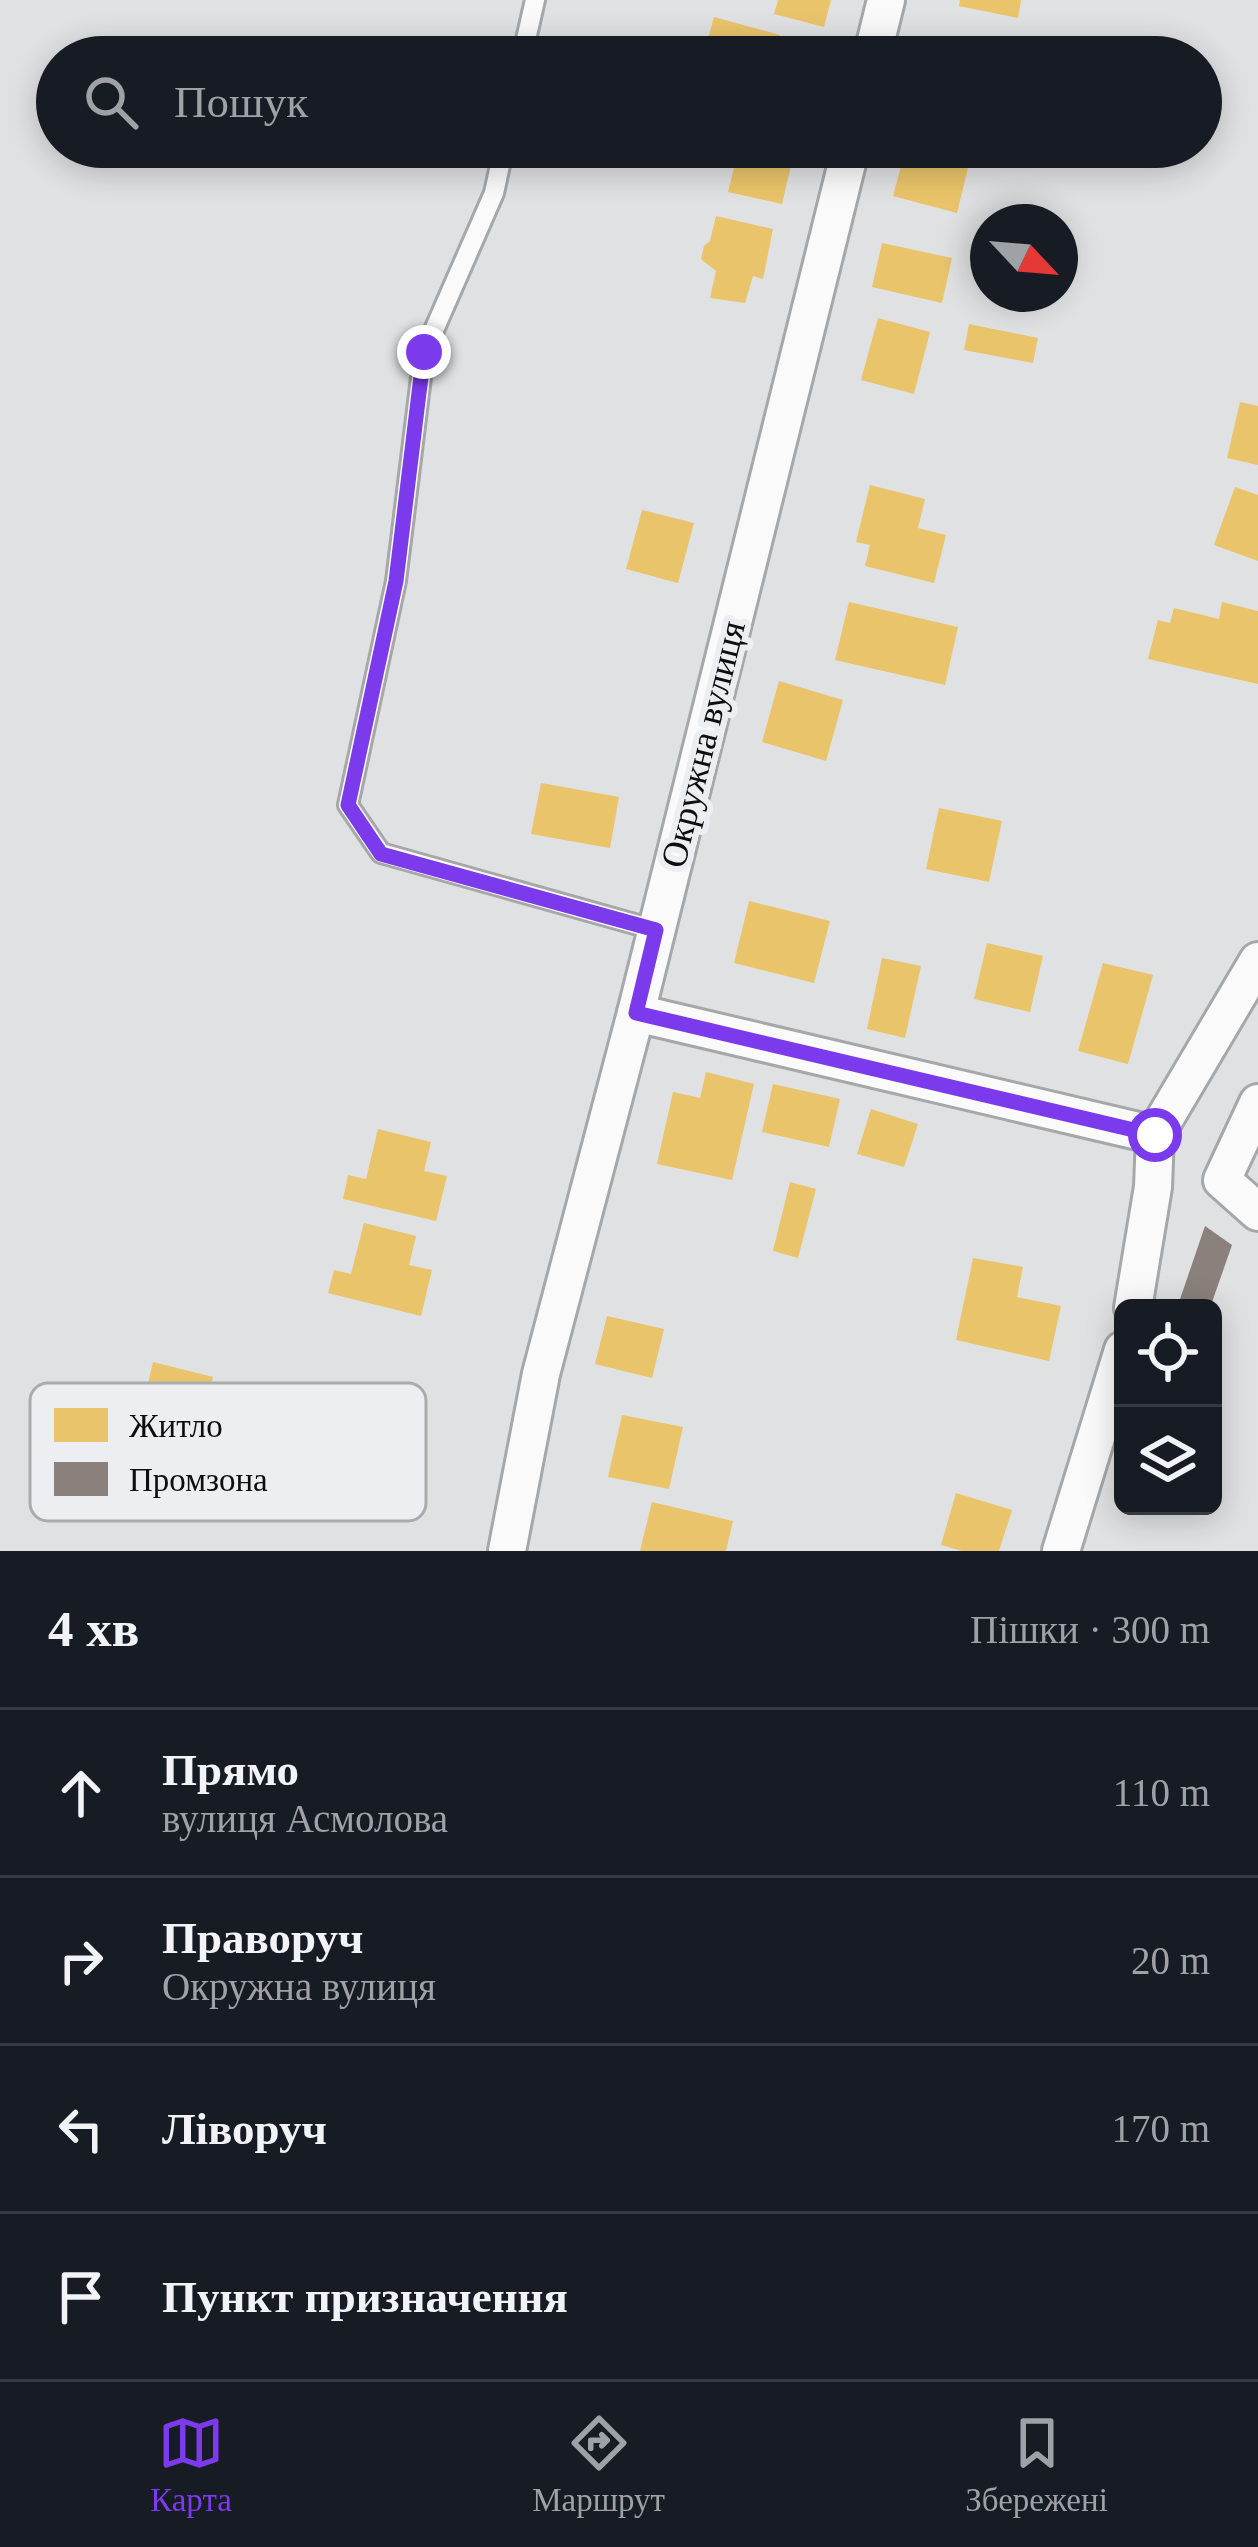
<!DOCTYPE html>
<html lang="uk">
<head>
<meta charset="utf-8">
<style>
  :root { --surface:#171b24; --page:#242831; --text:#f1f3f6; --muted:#9ea1a6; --line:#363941; --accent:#7c3aed }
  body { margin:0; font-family:"Times New Roman",serif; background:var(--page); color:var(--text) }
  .controls { position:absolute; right:36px; bottom:36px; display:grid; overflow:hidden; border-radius:18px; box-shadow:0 6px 30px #0003 }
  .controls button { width:108px; height:108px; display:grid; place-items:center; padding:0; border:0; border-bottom:3px solid var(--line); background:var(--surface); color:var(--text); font:60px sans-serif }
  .compass { position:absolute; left:970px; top:204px; width:108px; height:108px; border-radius:50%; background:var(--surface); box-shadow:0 6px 30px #0003; rotate:116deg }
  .stop { position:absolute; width:36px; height:36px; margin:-27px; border:9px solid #7c3aed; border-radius:50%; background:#fff }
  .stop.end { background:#7c3aed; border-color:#fff; box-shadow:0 3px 12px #0008 }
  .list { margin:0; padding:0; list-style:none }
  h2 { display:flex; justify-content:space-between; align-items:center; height:156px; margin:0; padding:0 48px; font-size:51px }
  h2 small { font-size:39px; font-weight:400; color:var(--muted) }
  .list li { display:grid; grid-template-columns:78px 1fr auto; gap:36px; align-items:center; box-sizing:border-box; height:168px; padding:0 48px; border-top:3px solid var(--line) }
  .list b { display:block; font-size:45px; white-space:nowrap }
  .list p { margin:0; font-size:39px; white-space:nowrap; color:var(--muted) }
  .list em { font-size:39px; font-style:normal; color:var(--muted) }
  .icon { flex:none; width:66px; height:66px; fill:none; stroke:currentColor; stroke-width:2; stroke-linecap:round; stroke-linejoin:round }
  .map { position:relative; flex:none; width:1258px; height:1551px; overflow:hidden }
  .search { position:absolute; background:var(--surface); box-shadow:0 6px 30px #0003; left:36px; right:36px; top:36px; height:132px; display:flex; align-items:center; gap:30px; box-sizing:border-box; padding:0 42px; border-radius:66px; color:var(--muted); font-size:45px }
  .sheet { height:828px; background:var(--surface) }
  nav { display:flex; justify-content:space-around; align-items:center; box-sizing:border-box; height:168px; border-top:3px solid var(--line); background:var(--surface); font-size:33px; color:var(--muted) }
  nav a { display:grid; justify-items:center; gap:6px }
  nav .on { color:var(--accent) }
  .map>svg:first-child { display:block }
</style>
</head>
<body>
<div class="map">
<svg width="1258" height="1551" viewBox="0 0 1258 1551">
  <rect width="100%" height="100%" fill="#e0e1e2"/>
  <g fill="#e9c46a">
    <path d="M778,0H831L824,27L774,14Z"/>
    <path d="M960,0H1021L1018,18L959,6Z"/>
    <path d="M714,17L780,35L774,57H703Z"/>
    <path d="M942,42L998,55L997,57H939Z"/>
    <path d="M739,147L795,149L782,204L728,192Z"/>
    <path d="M906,148L969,164L957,213L893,196Z"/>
    <path d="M716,216L773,229L763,279L753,276L745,303L710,298L716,271L701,259L704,246L710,241Z"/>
    <path d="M882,243L952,258L942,303L872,287Z"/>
    <path d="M878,318L930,332L914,394L861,380Z"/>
    <path d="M969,324L1038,338L1033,363L964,350Z"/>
    <path d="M1240,402L1258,406V465L1227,458Z"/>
    <path d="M870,485L925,499L918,528L946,535L934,583L865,566L870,545L856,542Z"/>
    <path d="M1235,487L1258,495V561L1214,545Z"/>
    <path d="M642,510L694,523L678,583L626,569Z"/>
    <path d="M849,602L958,627L945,685L835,660Z"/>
    <path d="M1222,602L1258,611V684L1148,659L1158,620L1170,623L1174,608L1219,619Z"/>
    <path d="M779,681L843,700L826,761L762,742Z"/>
    <path d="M541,783L619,797L610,848L531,834Z"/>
    <path d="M939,808L1002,821L989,882L926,869Z"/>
    <path d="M749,901L830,921L814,983L734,963Z"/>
    <path d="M987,943L1043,956L1030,1012L974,999Z"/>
    <path d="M882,958L921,966L905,1038L867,1029Z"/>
    <path d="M1103,963L1153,975L1128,1064L1078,1051Z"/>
    <path d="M706,1072L754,1084L732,1180L657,1164L673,1092L700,1098Z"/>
    <path d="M773,1084L840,1099L829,1147L762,1132Z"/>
    <path d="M871,1109L918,1124L904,1167L857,1154Z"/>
    <path d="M378,1129L431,1142L424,1171L447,1176L436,1221L343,1199L348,1175L366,1179Z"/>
    <path d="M790,1182L816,1189L798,1258L773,1251Z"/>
    <path d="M364,1223L416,1236L409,1265L432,1270L421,1316L328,1293L334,1270L351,1274Z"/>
    <path d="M973,1258L1023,1267L1017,1297L1061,1306L1049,1361L956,1340Z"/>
    <path d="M607,1316L664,1329L652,1378L595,1364Z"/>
    <path d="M153,1362L213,1377L194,1458L134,1445Z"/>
    <path d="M622,1415L683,1427L669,1489L608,1477Z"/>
    <path d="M956,1493L1012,1510L999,1551H962L941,1545Z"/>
    <path d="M652,1502L733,1521L726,1551H640Z"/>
  </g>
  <path fill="#8a817c" d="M1205,1226L1232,1245L1210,1308H1177Z"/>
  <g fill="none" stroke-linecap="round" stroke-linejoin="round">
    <defs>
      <g id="lane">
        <path d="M522,57L535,0"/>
        <path d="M504,147L494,193L424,353L396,581L348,805L381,853L656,930"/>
      </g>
      <g id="street">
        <path d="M872,57L886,0"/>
        <path d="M636,1013L1155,1135"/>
        <path d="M1258,1103L1222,1180L1258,1212"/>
        <path d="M1133,1308L1153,1187L1155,1135L1258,961"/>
        <path d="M507,1551L541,1374L636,1013L851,147"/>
        <path d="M1061,1551L1123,1350"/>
      </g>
    </defs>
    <use href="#lane" stroke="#a6a7a8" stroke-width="24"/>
    <use href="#street" stroke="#a6a7a8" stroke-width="42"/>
    <use href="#lane" stroke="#fafafb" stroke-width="18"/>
    <use href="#street" stroke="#fafafb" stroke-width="36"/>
  </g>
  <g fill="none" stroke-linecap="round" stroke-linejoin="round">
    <path stroke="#7c3aed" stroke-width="15" d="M424,352L396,581L348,805L381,854L656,930L636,1013L1155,1135"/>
  </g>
  <g text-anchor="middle" stroke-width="12" stroke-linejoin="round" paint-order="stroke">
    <g font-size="36" fill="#0d0e0e" stroke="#eceef1">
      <text transform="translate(702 744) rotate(-76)" y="13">Окружна вулиця</text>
    </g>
  </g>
  <rect x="30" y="1383" width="396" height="138" rx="18" fill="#eceef1" stroke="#a9abad" stroke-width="3"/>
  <rect x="54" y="1408" width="54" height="34" fill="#e9c46a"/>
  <rect x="54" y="1462" width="54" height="34" fill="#8a817c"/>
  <g font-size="33" fill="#0d0e0e">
    <text x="129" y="1437">Житло</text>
    <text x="129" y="1491">Промзона</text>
  </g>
</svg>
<div class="controls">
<button><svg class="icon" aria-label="locate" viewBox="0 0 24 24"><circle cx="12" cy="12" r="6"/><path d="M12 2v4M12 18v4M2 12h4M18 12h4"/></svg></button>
<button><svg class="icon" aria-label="layers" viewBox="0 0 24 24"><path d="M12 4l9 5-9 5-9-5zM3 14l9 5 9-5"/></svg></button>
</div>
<svg class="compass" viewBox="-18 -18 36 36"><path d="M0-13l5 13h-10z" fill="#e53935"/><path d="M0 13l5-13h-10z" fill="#9ea1a6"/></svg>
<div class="stop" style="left:1155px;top:1135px"></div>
<div class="stop end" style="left:424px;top:352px"></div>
<div class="search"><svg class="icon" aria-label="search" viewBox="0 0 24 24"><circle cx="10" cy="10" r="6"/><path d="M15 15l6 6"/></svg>Пошук</div>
</div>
<section class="sheet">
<h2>4 хв<small>Пішки · 300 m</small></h2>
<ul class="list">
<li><svg class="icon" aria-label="ahead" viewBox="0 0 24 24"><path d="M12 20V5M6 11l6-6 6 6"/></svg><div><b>Прямо</b><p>вулиця Асмолова</p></div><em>110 m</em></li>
<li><svg class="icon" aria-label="right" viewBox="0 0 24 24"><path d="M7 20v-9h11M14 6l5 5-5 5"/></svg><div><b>Праворуч</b><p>Окружна вулиця</p></div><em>20 m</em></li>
<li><svg class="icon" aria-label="left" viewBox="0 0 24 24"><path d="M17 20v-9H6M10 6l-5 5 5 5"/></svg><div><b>Ліворуч</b></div><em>170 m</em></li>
<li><svg class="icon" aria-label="arrive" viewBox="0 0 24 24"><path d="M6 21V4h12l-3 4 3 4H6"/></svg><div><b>Пункт призначення</b></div></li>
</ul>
</section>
<nav>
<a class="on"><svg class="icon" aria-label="map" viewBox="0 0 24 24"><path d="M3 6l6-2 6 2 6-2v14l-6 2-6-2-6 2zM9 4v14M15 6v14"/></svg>Карта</a>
<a><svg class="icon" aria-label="directions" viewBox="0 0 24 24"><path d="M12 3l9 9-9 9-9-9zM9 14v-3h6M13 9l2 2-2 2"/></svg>Маршрут</a>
<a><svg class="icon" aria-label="saved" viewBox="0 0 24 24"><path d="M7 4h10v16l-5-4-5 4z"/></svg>Збережені</a>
</nav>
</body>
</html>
